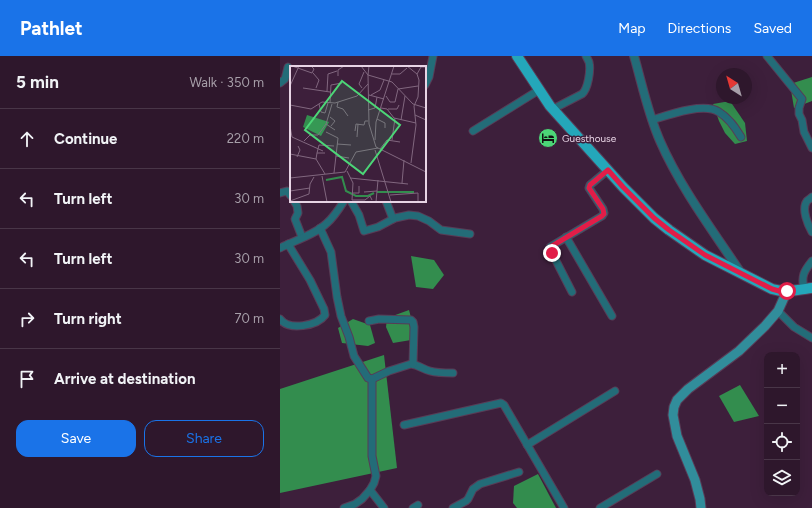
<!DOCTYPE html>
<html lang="en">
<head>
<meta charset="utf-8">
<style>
  :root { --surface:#2e172c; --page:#3a2438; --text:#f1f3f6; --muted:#a79fa9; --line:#493648; --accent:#1a73e8 }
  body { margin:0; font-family:Figtree,sans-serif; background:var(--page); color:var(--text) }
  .controls { position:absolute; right:12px; bottom:12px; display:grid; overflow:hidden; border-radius:8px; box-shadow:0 4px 16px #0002 }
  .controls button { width:36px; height:36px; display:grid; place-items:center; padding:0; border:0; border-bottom:1px solid var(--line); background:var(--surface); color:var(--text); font:20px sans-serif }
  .compass { position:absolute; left:436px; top:12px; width:36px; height:36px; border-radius:50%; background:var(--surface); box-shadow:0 4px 16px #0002; rotate:323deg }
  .stop { position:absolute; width:12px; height:12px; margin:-9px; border:3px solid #e11d48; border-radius:50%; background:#fff }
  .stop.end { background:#e11d48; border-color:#fff; box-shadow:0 1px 4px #0008 }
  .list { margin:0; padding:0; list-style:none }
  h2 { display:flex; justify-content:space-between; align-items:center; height:52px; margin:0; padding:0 16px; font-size:17px }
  h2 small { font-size:13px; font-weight:400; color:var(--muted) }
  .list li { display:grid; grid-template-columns:26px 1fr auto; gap:12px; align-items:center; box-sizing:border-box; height:60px; padding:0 16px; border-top:1px solid var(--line) }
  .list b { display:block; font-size:15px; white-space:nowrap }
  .list em { font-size:13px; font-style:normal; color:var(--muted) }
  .actions { display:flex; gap:8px; padding:12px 16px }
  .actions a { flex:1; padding:9px 0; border:1px solid var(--accent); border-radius:12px; text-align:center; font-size:14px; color:var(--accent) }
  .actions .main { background:var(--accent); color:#fff }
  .icon { flex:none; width:22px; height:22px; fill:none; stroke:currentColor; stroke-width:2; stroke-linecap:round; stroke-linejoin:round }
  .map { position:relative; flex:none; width:532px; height:452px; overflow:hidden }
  header { display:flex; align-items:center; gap:24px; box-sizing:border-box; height:56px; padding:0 20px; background:var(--accent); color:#fff }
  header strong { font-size:19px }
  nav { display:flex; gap:22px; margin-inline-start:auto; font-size:14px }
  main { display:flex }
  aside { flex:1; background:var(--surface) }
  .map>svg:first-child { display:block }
</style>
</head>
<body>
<header>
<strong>Pathlet</strong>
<nav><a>Map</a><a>Directions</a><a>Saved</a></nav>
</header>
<main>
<aside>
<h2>5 min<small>Walk · 350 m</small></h2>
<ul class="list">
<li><svg class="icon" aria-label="ahead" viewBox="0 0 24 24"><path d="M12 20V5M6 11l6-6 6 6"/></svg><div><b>Continue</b></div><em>220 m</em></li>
<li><svg class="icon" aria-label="left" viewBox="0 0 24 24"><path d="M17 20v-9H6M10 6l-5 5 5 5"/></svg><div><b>Turn left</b></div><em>30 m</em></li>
<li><svg class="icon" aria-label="left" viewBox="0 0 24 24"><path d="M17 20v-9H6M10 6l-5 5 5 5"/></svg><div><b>Turn left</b></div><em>30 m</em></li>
<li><svg class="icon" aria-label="right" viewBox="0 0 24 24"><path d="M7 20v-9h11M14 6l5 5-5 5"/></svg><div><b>Turn right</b></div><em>70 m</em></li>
<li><svg class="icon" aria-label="arrive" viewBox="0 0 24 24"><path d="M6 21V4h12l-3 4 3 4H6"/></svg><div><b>Arrive at destination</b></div></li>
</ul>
<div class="actions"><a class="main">Save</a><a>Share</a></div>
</aside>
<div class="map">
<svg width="532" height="452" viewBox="0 0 532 452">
  <rect width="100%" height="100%" fill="#3d1f3b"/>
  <g fill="#338d4e">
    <path d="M532,21V45L514,52L510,28Z"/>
    <path d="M450,45L465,67L467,85L455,88L445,77L439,65L433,48Z"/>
    <path d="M131,200L154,204L164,219L153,233L136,231Z"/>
    <path d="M129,254L133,269L131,284L113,287L106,271L107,262Z"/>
    <path d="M73,263L90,269L95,287L88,290L62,287L58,272Z"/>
    <path d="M104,299L117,412L0,437V333Z"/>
    <path d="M460,329L479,360L454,366L439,340Z"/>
    <path d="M258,418L276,452H237L233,447L234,430Z"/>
  </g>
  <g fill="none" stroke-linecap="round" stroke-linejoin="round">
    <defs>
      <g id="minor">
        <path d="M487,0L522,43L519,52V58L522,64L524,76L532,92"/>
        <path d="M0,27L5,23L8,11"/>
        <path d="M145,29L149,21L153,0"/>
        <path d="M273,53L302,38C308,33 311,14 309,6C308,4 307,2 306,0"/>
        <path d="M372,64C388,59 424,46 439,56C449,62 455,71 461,81"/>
        <path d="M193,75L259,34"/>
        <path d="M0,137L7,135L11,140"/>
        <path d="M532,141C530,143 528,144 527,145C521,153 528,169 532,176"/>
        <path d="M14,145L17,150L18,157L15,163L22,181"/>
        <path d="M71,145L79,159L84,175L98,171L115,162L129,159L138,160L149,165L161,174L190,178"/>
        <path d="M106,145L113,163"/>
        <path d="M40,172L51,196L57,241L61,260L69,281L74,300L88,322L92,323L109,315L131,308C138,309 143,313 150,315C157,317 165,317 173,317"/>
        <path d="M286,181L332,260"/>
        <path d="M0,192C14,185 36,178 47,167C54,161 59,153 64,145"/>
        <path d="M524,233C521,220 524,215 532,205"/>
        <path d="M292,236L270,193V191L322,160L324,157L323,153L309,132L310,129L328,114"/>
        <path d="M498,255L514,271L532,282"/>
        <path d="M0,263C9,275 37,270 45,259L44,253L30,224L8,188"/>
        <path d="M89,265L99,263L131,264L133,266L134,271L133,308"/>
        <path d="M124,369L221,347L224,349L284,452"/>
        <path d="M247,389L335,335"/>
        <path d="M90,434L104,452"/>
        <path d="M64,452L75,448L82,443L90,434L94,427L96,420L92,400V323"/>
        <path d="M133,452L138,449"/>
        <path d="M173,452L186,445L188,443L193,433L200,428L239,416"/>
        <path d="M320,452L377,418"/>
      </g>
      <path id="tertiary" d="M354,0C362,28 368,58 380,85C400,131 433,175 461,217"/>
      <path id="secondary" d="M421,452L420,443L415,424L397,380L393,359L394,351L397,344L408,333L459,295L485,270L498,255L507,235"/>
      <path id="primary" d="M237,0L270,50L343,131L374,162L389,174L425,199L492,233C505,237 518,234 532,232"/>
    </defs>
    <use href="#minor" stroke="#583c56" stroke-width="9"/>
    <use href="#tertiary" stroke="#583c56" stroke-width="10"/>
    <use href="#secondary" stroke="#583c56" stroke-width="11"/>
    <use href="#primary" stroke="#583c56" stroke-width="12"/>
    <use href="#minor" stroke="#236c78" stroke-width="7"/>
    <use href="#tertiary" stroke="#236c78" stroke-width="8"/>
    <use href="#secondary" stroke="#318d9b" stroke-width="9"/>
    <use href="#primary" stroke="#24a7ba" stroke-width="10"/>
  </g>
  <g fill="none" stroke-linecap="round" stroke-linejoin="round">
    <path stroke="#e11d48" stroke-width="5" d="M272,197L270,193V192L272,190L322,160L324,158L323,153L309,132L310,129L328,114L343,131L374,162L389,174L425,199L492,233L499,235H507"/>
  </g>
  <defs>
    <symbol id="hotel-disc" viewBox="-11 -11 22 22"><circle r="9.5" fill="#4cd677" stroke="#3d1f3b"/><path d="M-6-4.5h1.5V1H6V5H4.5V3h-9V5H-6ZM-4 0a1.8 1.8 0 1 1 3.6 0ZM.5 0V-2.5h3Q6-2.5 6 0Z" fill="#111"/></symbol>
  </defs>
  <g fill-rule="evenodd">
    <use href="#hotel-disc" x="257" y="71" width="22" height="22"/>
  </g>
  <g text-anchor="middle" stroke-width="3" stroke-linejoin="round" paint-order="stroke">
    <g font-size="10" fill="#e8d4e5" stroke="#3d1f3b" text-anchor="start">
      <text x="282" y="86">Guesthouse</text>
    </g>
  </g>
  <g transform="translate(10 10)">
    <rect width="136" height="136" fill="#3d1f3b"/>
    <path d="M17,49L39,56L31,70L13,61Z" fill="#338d4e"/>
    <path fill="none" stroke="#338d4e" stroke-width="2" d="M36,114L52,111L56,125L66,130H78L84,127M87,126H124"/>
    <path fill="none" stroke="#81677f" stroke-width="1" d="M2,0L22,7L24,3L21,0M71,0L78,9L79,58L86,81L136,106M79,0L78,9L102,16L123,38L136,42M117,0L127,8L129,14L128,31L124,40L126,59L121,97M23,7L29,14L26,22M102,8H110L117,2M127,8L131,1H135M48,10V4L54,0M0,20L9,0M13,22L40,26M72,22L69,18L74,6M37,25L38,8L47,5M79,29L94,33M81,29L90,24L94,14M96,30L100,36H105L108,23L128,20M48,36L47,41L53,43L58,50M40,37L41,19L52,17M29,38L31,46L35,47L38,37M42,38L36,58L45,64M0,39L21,43L32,36L45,37L67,30L78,18M91,42L97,43L104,52L126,57M98,43H107L109,39M78,44L85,42L87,31M125,49L136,54M40,51L45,55L41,60M87,53L95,57V62M111,54L115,30M0,60L2,71L33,85M65,65L66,58L74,59L75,55H78M36,66L48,72L44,107M67,71L68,58M85,74L86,56L104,0M102,74L105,52M14,75L20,69H28L36,58M47,78L61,79M90,83L97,74L110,76M85,84L101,136M27,87L29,79L44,80M0,88L26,93L35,108M46,90L59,92M7,91L10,84L8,80M26,93L27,87H35M57,105L63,117L62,134H75L80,130L82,134M32,110L37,136M0,112L55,106L66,86L88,82M60,112L118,118M112,117L114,94M74,126L87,125M62,127H69V120M0,129V125L20,122M100,129L128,127V136M0,135L19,128L20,118L24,111M86,136L88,114"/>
    <path fill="#4cd677" fill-opacity="0.15" stroke="#4cd677" stroke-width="2" d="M52,15L110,59L73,108L15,64Z"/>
    <rect width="136" height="136" fill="none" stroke="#e8d4e5" stroke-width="2"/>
  </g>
</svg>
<div class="controls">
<button>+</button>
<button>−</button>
<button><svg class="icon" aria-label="locate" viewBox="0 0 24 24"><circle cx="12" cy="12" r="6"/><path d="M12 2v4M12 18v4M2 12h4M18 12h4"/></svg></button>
<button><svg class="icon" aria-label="layers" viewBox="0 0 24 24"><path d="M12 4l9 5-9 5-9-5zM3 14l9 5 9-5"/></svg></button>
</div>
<svg class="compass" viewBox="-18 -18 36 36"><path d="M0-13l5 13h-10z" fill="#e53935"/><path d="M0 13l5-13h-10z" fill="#a79fa9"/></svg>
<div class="stop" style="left:507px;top:235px"></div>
<div class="stop end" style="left:272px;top:197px"></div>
</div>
</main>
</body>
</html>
